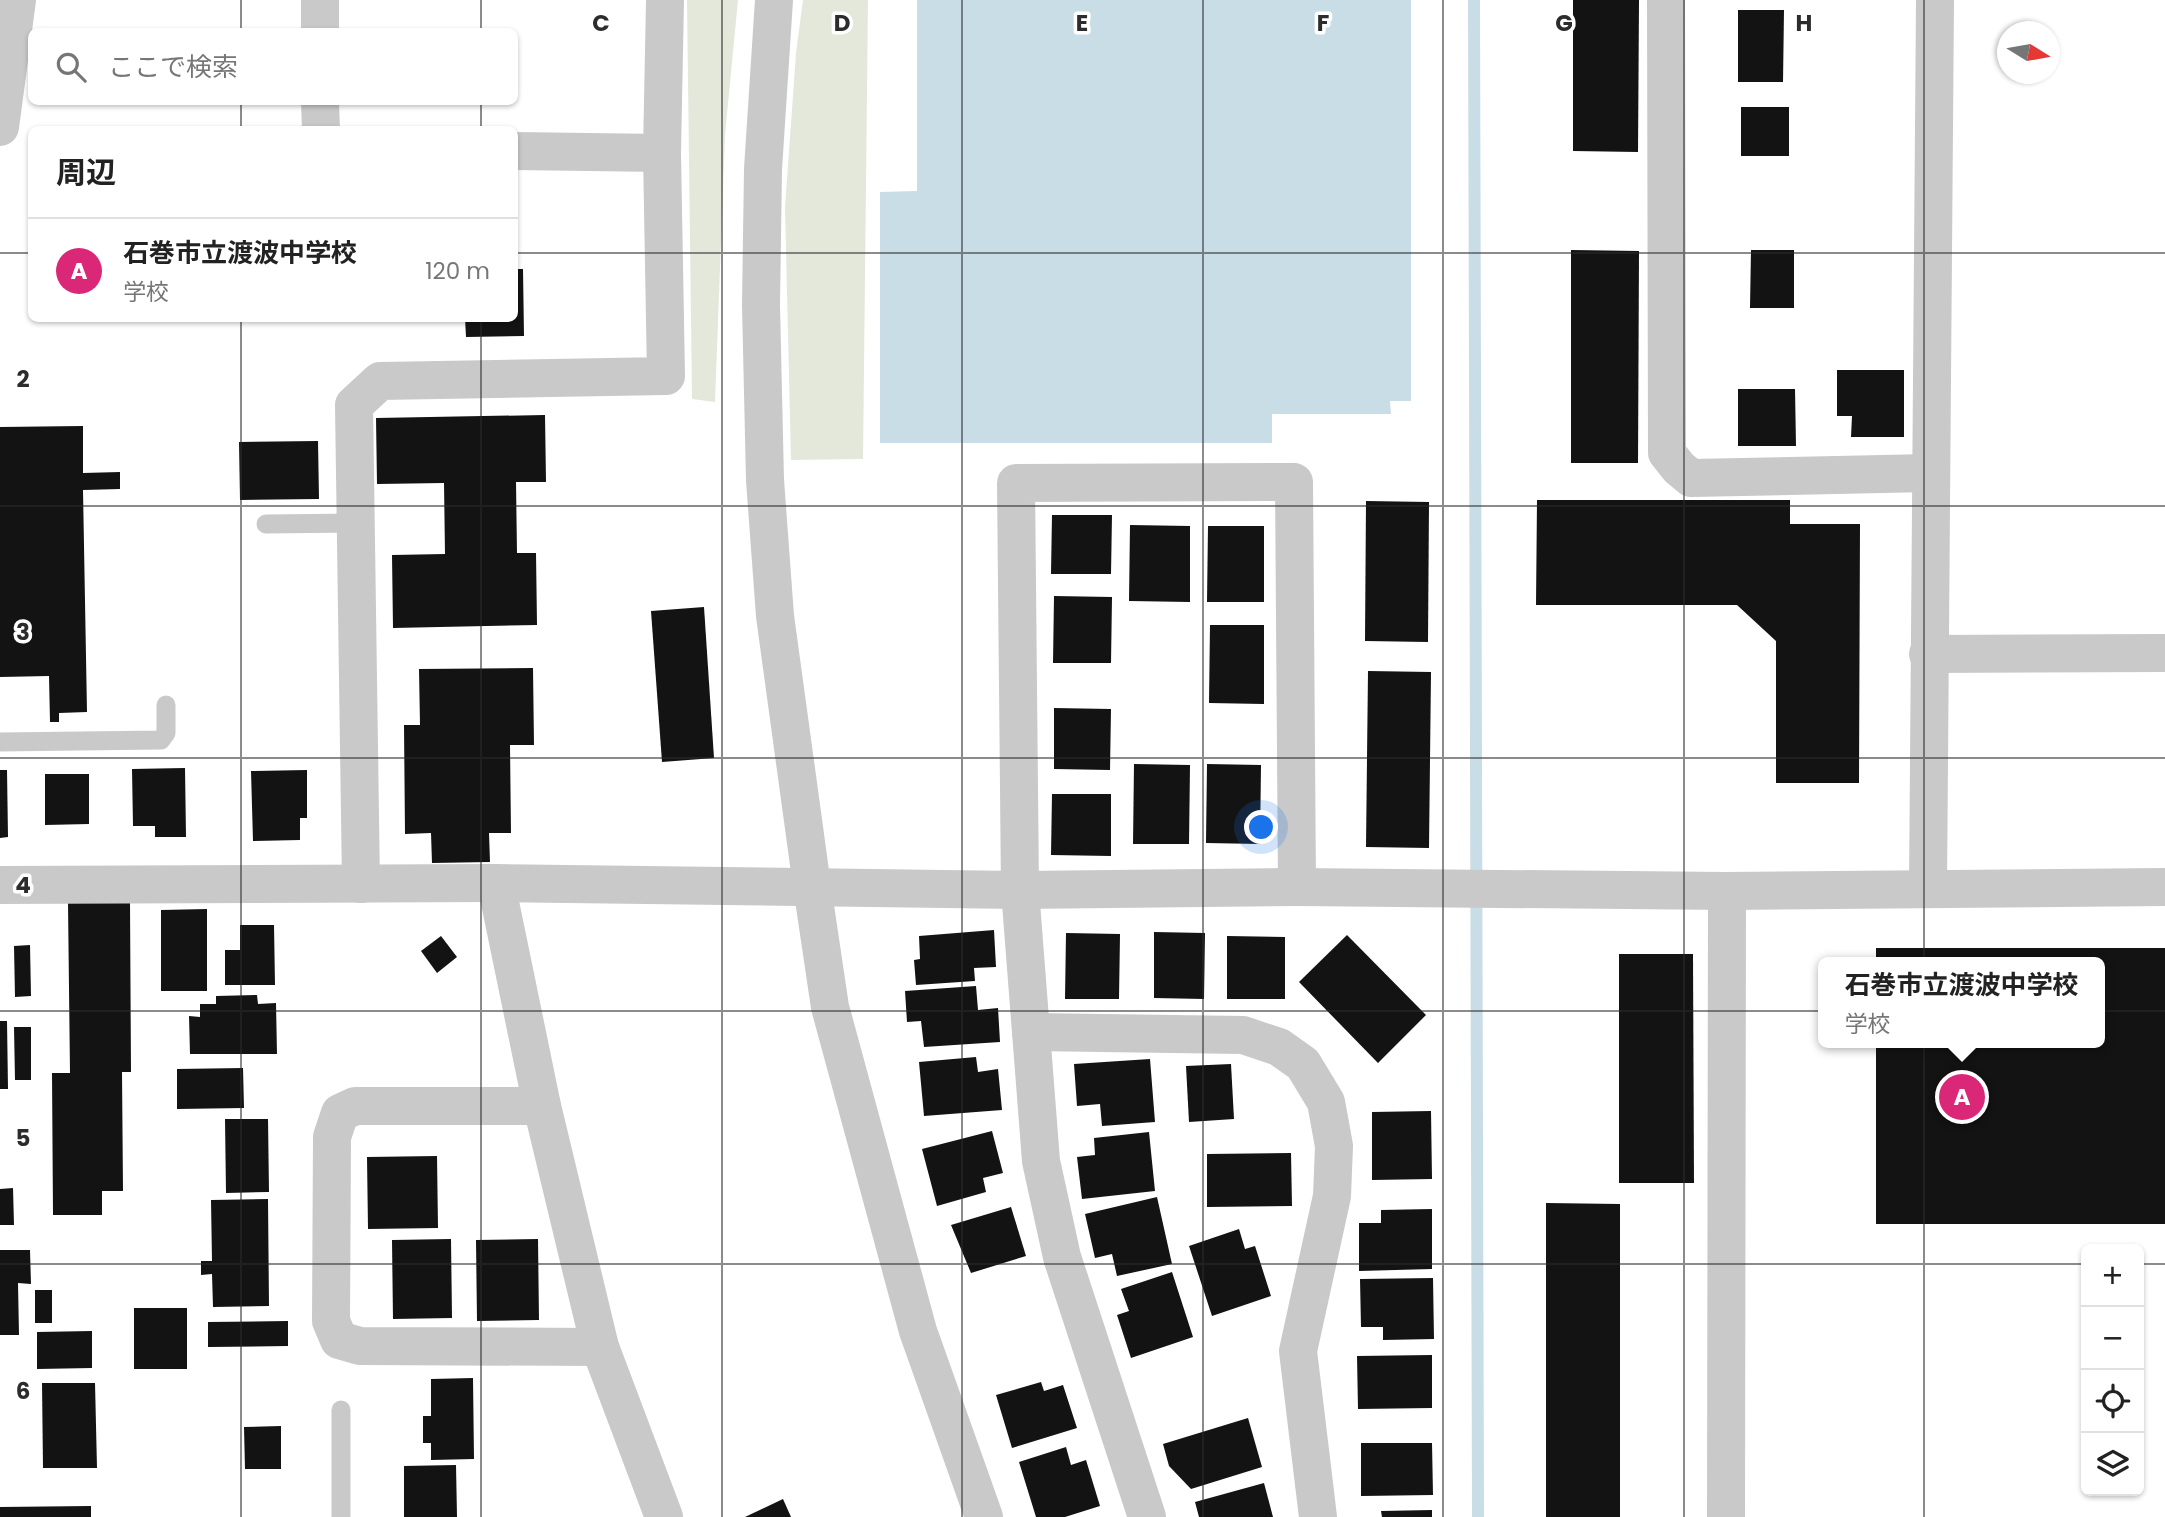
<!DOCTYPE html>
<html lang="ja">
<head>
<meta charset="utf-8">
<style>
  :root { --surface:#fff; --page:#f2f2f2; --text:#222; --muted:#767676; --line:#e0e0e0; --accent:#db2777 }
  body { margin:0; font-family:Poppins,"Noto Sans JP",sans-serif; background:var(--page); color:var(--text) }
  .controls { position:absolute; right:21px; bottom:21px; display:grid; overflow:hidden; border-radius:10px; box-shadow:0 2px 5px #0004 }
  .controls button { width:63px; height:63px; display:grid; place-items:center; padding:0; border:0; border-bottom:2px solid var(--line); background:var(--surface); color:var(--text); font:35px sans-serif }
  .compass { position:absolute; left:1997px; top:21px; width:63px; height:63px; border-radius:50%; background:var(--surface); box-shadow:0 2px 5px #0004; rotate:101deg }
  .you { position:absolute; left:1262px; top:828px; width:24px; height:24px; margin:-18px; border:5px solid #fff; border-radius:50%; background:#1a73e8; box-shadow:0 0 0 10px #1a73e833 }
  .badge { display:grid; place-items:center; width:46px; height:46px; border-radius:50%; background:var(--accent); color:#fff; font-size:23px; font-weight:700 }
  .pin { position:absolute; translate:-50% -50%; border:4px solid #fff; box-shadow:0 2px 7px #0006 }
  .popup { position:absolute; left:1818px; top:957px; width:287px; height:91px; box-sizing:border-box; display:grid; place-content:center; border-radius:10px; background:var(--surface); filter:drop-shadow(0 2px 5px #0005); font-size:23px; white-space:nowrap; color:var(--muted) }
  .popup b { font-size:26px; color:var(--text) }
  .popup::after { content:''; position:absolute; left:50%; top:100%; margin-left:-14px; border:14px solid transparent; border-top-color:var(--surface) }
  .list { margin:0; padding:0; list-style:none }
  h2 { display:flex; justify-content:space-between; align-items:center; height:91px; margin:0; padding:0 28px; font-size:30px }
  h2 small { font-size:23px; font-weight:400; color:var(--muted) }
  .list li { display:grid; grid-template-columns:46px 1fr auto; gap:21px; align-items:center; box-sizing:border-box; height:105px; padding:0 28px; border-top:2px solid var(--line) }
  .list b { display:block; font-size:26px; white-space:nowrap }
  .list p { margin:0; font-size:23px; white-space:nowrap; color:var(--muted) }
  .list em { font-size:23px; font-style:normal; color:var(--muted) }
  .icon { flex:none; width:38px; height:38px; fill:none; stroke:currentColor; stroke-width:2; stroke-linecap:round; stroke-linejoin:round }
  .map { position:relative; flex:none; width:2165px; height:1517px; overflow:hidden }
  .search { position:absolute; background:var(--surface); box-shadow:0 2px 5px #0004; left:28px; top:28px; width:490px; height:77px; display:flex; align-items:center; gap:18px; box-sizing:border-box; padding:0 24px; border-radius:10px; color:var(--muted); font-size:26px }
  .panel { position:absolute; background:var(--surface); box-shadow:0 2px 5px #0004; left:28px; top:126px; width:490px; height:196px; border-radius:10px }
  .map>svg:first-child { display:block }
</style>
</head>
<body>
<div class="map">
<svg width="2165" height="1517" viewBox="0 0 2165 1517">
  <rect width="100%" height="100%" fill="#fff"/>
  <g fill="#e3e8db">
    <path d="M687,0H738L725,135L715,402L692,399Z"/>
    <path d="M803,0H868L863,459L791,460L785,207L796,53Z"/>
  </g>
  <path fill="#c9dde6" d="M917,0H1411V401H1390L1391,414H1272V443H880V192L917,191Z"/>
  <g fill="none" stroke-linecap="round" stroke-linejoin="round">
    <path stroke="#c9dde6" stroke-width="12" d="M1474,0L1478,1517"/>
  </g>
  <g fill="#131313">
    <path d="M1573,0H1639L1638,152L1573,151Z"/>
    <path d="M1738,10H1784L1783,82H1738Z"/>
    <rect x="1741" y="107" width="48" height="49"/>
    <path d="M1571,250L1639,251L1638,463H1571Z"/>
    <path d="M1751,250H1794V308H1750Z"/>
    <path d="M514,269H523L524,336L466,337L465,318H514Z"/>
    <path d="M1837,370H1904V437H1851L1852,416H1837Z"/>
    <path d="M1738,389H1795L1796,446H1738Z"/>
    <path d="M545,415L546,482H516L517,553H536L537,625L393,628L392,555L445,554L444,483L377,484L376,418Z"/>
    <path d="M83,426V473L120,472V489L83,490L87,712L59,713V722H50L49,676L0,677V427Z"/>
    <path d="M318,441L319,499L240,500L239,442Z"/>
    <path d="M1537,500H1790V524H1860L1859,783H1776V641L1737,605H1536Z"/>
    <path d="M1366,501L1429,502L1428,642L1365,641Z"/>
    <path d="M1052,515H1112L1111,574H1051Z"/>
    <path d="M1130,525L1190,526V602L1129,601Z"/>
    <path d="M1208,526H1264V602H1207Z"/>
    <path d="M1054,596L1112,597L1111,663H1053Z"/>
    <path d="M704,607L714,758L662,762L651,611Z"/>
    <path d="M1210,625H1264V704L1209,703Z"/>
    <path d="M533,668L534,745H510L511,833H489L490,862L432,863L431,833L405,834L404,725H420L419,669Z"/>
    <path d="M1368,671L1431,672L1429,848L1366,847Z"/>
    <path d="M1054,708L1111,709L1110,770L1054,769Z"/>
    <path d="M1134,764L1190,765L1189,844H1133Z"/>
    <path d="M1207,764L1261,765L1260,844L1206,843Z"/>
    <path d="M185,768L186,837H155V826H133L132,769Z"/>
    <path d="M0,770H7L8,837L0,838Z"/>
    <path d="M307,770V818H300V840L253,841L251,771Z"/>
    <path d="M45,774H89V824L45,825Z"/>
    <path d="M1052,794H1111V856L1051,855Z"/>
    <path d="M130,902L131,1072H122L123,1191H102V1215H53L52,1073H70L68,903Z"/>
    <path d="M207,909V991H161V910Z"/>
    <path d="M240,925H274L275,985H225V950H240Z"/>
    <path d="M994,930L996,967L974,968L975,981L916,985L914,960L920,959L919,936Z"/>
    <path d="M1154,932L1205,933L1204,999L1154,998Z"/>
    <path d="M1066,933L1120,934L1119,999H1065Z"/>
    <path d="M1347,935L1426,1015L1378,1063L1299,982Z"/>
    <path d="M441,936L457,957L437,973L421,951Z"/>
    <path d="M1227,936L1285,937V999H1227Z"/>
    <path d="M30,945L31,996L15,997L14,946Z"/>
    <path d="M1876,948H2165V1224H1876V1043H2100V962H1876Z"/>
    <path d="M1619,954H1693L1694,1183H1619Z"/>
    <path d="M976,986L978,1010L998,1008L1000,1042L924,1047L921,1021L907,1022L905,991Z"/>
    <path d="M257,995L258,1004L276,1003L277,1054H190L189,1016L200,1017V1004H216V996Z"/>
    <path d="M0,1021H7L8,1089H0Z"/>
    <path d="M14,1027H31V1080H15Z"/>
    <path d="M976,1057L978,1072L998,1069L1002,1110L924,1116L919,1062Z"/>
    <path d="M1150,1059L1155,1122L1102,1126L1100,1104L1077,1106L1074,1064Z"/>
    <path d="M1231,1064L1234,1119L1189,1122L1186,1066Z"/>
    <path d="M243,1068L244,1108L177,1109V1069Z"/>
    <path d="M1431,1111L1432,1179L1372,1180V1112Z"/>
    <path d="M225,1119H268L269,1192L226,1193Z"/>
    <path d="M992,1131L1003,1173L983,1178L986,1192L937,1206L922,1149Z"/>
    <path d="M1149,1132L1155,1191L1082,1199L1077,1157L1095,1155L1094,1138Z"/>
    <path d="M1291,1153L1292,1206L1207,1207V1154Z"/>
    <path d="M437,1156L438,1228L368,1229L367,1157Z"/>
    <path d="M13,1188L14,1225H0V1189Z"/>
    <path d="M1157,1197L1172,1264L1117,1276L1112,1254L1095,1258L1085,1214Z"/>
    <path d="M268,1199L269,1306L213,1307L212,1274L201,1275V1261H212L211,1200Z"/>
    <path d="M1546,1203L1620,1204V1517H1546Z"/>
    <path d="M1011,1207L1026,1256L971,1273L951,1225Z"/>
    <path d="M1432,1209V1269L1359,1271V1223H1381V1210Z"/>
    <path d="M1239,1229L1245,1249L1255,1246L1271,1296L1212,1316L1189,1246Z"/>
    <path d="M451,1239L452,1318L393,1319L392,1240Z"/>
    <path d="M538,1239L539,1320L477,1321L476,1240Z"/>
    <path d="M0,1250H30L31,1284L18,1283L19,1335H0Z"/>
    <path d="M1172,1272L1193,1337L1131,1358L1117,1315L1129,1311L1121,1289Z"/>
    <path d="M1433,1278L1434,1339L1383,1340V1327H1361L1360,1279Z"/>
    <rect x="35" y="1290" width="17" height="33"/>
    <rect x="134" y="1308" width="53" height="61"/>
    <path d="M288,1321V1346L208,1347V1322Z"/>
    <path d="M92,1331V1368L37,1369V1332Z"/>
    <path d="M1432,1355V1408L1358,1409L1357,1356Z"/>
    <path d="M473,1378L474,1459L431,1460V1443H423V1416H431V1379Z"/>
    <path d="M1041,1382L1044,1391L1063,1385L1077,1428L1012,1448L996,1395Z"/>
    <path d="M42,1383H95L97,1468H43Z"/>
    <path d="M1248,1418L1262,1467L1191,1489L1169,1466L1163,1444Z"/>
    <path d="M281,1426V1469H245L244,1427Z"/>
    <path d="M1361,1443H1432L1433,1495L1361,1496Z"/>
    <path d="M1066,1447L1071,1465L1086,1460L1100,1506L1065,1517H1036L1019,1462Z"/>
    <path d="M456,1465L457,1517H404V1466Z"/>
    <path d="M1264,1483L1273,1517H1199L1195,1502Z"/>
    <path d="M783,1499L791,1517H745Z"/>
    <path d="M91,1506V1517H0V1507Z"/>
    <path d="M1432,1510V1517H1382L1381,1511Z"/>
  </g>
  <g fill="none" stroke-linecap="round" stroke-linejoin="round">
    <g stroke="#c9c9c9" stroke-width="19">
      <path d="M266,524L356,523"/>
      <path d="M0,742L161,740L166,733V705"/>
      <path d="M341,1410V1517"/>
    </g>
    <g stroke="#c9c9c9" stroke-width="38">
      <path d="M320,0V32"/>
      <path d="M1666,0L1667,453L1679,468L1691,478L1929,473"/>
      <path d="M320,102L321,130"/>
      <path d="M0,127L17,0"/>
      <path d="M514,151L662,153"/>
      <path d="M1928,654L2165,653"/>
      <path d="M496,883L542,1106L600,1347L664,1517"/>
      <path d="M361,884L354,405L380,381L666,376L662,153L665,0"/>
      <path d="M0,885L496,883L1020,890L1297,887L1727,891L2165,887"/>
      <path d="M1928,888L1935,0"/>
      <path d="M1031,1032L1243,1035L1279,1047L1303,1064L1326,1102L1334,1146L1332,1196L1298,1351L1318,1517"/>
      <path d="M542,1106H355L340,1113L332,1137L331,1321L339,1340L360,1346L600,1347"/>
      <path d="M1147,1517L1062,1257L1041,1161L1020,890L1016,483L1294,482L1297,887"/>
      <path d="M1726,1517L1727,891"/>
    </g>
    <path stroke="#c9c9c9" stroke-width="38" d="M774,0L763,169L761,305L765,480L775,616L812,886L830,1007L918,1331L984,1517"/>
  </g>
  <path fill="none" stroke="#2c2c2c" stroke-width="2" stroke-opacity="0.55" d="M241,0V32M481,0V32M722,0V1517M962,0V1517M1203,0V1517M1443,0V1517M1684,0V1517M1924,0V1517M241,102V130M481,102V130M0,253H32M514,253H2165M241,318V1517M481,318V1517M0,506H2165M0,758H2165M0,1011H2165M0,1264H2086M2139,1264H2165"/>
  <g font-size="23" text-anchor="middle" font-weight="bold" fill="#2c2c2c" stroke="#fff" stroke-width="7" stroke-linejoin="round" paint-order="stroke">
    <text x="601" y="31">C</text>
    <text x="842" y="31">D</text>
    <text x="1082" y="31">E</text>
    <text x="1323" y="31">F</text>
    <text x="1564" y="31">G</text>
    <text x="1804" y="31">H</text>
    <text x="23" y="387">2</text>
    <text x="23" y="640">3</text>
    <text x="23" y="893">4</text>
    <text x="23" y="1146">5</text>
    <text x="23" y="1399">6</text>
  </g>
</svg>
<div class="controls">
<button>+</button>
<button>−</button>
<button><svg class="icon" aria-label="locate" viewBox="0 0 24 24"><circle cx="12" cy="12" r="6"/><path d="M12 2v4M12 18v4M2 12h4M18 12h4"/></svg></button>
<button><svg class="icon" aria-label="layers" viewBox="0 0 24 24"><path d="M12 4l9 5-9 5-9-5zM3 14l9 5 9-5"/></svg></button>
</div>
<svg class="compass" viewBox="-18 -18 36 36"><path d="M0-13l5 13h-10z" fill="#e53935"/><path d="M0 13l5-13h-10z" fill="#767676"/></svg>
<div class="you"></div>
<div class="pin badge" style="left:1962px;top:1097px">A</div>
<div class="popup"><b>石巻市立渡波中学校</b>学校</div>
<div class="search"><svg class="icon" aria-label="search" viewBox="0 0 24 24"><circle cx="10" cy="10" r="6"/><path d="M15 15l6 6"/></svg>ここで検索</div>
<section class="panel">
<h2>周辺<small></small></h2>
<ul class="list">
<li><span class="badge">A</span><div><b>石巻市立渡波中学校</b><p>学校</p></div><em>120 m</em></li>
</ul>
</section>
</div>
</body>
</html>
